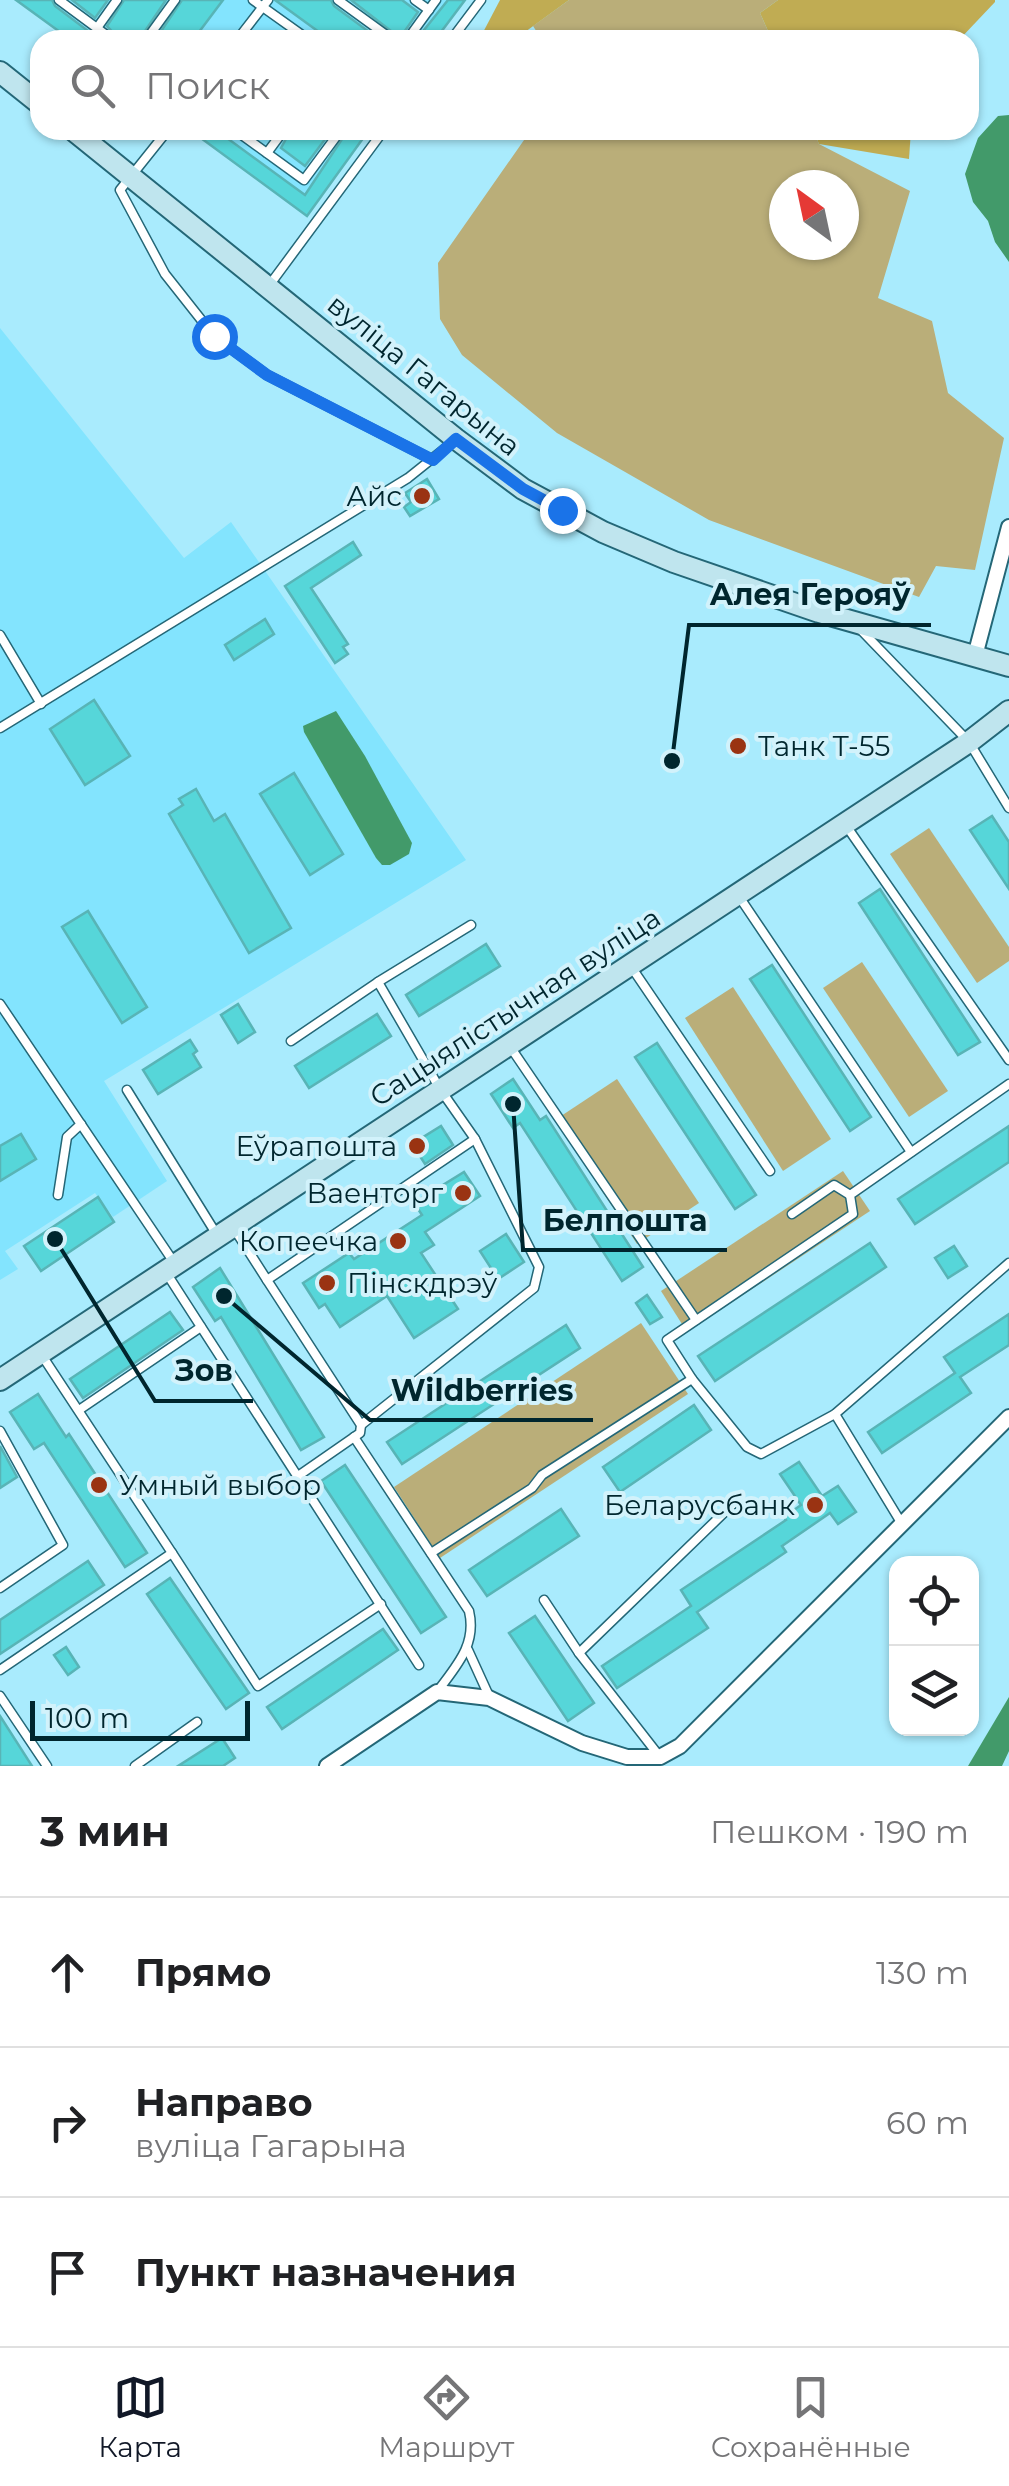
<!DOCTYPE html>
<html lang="ru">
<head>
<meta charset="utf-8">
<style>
  :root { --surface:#fff; --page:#f6f6f6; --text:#202124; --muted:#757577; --line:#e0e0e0; --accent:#111827 }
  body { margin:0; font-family:Montserrat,sans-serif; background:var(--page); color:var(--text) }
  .controls { position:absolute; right:30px; bottom:30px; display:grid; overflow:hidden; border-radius:20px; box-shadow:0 2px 8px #0004 }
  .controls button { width:90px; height:90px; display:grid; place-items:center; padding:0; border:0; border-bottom:2px solid var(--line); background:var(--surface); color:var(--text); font:50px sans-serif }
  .compass { position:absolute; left:769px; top:170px; width:90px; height:90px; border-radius:50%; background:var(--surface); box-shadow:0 2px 8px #0004; rotate:327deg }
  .scale { position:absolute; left:30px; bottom:25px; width:220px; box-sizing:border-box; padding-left:10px; border:5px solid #00262e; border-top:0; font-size:28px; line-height:35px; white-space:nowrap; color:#00262e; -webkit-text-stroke:8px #d2f2fb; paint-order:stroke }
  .stop { position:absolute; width:30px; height:30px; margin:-22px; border:8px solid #1a73e8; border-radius:50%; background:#fff }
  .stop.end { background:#1a73e8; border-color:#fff; box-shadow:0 2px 10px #0008 }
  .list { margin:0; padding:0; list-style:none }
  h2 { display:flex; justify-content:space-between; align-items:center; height:130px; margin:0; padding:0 40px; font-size:42px }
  h2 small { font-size:32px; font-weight:400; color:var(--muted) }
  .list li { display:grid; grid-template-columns:65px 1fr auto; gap:30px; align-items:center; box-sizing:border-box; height:150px; padding:0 40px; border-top:2px solid var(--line) }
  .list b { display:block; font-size:38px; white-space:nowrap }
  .list p { margin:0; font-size:32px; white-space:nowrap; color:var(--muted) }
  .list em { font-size:32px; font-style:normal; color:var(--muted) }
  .icon { flex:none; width:55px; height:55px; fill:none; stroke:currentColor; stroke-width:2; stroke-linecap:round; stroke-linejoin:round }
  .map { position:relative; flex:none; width:1009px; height:1766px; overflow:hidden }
  .search { position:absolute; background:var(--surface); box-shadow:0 2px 8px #0004; left:30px; right:30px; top:30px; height:110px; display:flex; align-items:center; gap:25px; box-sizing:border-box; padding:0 35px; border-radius:30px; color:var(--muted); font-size:38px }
  .sheet { height:580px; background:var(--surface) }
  nav { display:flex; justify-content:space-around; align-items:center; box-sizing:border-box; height:140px; border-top:2px solid var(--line); background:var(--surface); font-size:28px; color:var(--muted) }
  nav a { display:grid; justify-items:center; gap:5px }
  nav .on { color:var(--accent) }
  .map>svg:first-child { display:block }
</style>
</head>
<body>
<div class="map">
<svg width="1009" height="1766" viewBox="0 0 1009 1766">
  <rect width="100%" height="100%" fill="#a9ebfd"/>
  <g fill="#83e4fe">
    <path d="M20,0H465L435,40H71L19,2Z"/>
    <path d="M189,130H369L307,216Z"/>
    <path d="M0,328L184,558L231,522L466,860L104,1081L167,1181L113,1217L95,1193L5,1251L18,1269L0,1280Z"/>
  </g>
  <g fill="#baae79" fill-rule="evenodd">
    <path d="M569,0H778L760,13L772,40H542L533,26Z"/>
    <path d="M531,130H813L819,144L910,191L878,298L932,321L948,393L1004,438L975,570L936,566L919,597L709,520L557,433L462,355L440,319L438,263ZM784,185H844V245H784Z"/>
    <path d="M929,828L1009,947V961L977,983L890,854Z"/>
    <path d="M862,962L948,1091L909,1117L823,988Z"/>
    <path d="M733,987L831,1139L783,1171L685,1018Z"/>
    <path d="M617,1079L699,1203L637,1244L555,1120Z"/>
    <path d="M843,1171L870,1211L687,1332L661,1291Z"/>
    <path d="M641,1323L688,1394L440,1558L394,1487Z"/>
  </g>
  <g fill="#c0ac53">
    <path d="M500,0H569L514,40H479Z"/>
    <path d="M778,0H995V2L959,40H772L760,13Z"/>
    <path d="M813,130H911L909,159L819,144Z"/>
  </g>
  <g fill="#429a6a">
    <path d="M1009,115V262L995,242L988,221L973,202L965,174L978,138L998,116Z"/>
    <path d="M336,711L365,756L412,843L409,854L390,865H382L376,858L304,732L303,726Z"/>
    <path d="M1009,1697V1751L1002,1766H968Z"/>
  </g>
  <g fill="#56d6d9" stroke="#58b4b6" stroke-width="2.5">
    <path d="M16,0H52L55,6L100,40H71Z"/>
    <path d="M72,0H108L95,18Z"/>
    <path d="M124,0H166L139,40H120L107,26Z"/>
    <path d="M182,0H223L193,40H155Z"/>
    <path d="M275,0H331L334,6L380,40H330Z"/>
    <path d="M351,0H402L418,12L400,38Z"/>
    <path d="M448,0H465L435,40H416Z"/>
    <path d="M190,130H216L305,195L348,130H369L307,216Z"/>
    <path d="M291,130H332L305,166L281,148Z"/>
    <path d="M427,479L439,499L410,516L404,507L411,502L405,493Z"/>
    <path d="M353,542L361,555L311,588L348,644L343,647L348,654L335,663L285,586Z"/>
    <path d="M265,619L274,634L234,660L225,645Z"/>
    <path d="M94,700L130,756L85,785L50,729Z"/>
    <path d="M294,773L343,854L310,875L260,794Z"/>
    <path d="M196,789L214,821L225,814L291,928L249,953L169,814L183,805L179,799Z"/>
    <path d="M992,816L1009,842V889L970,830Z"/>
    <path d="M880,889L980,1042L958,1055L859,903Z"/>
    <path d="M88,911L147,1007L122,1023L62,927Z"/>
    <path d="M486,944L500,966L419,1016L406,995Z"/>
    <path d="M772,965L871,1117L850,1131L750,979Z"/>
    <path d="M238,1004L255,1032L238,1043L221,1015Z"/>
    <path d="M377,1014L391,1036L309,1088L295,1066Z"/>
    <path d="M190,1040L197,1051L193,1054L201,1067L158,1094L143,1070Z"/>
    <path d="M657,1043L756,1195L735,1209L635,1057Z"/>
    <path d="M513,1079L540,1120L546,1116L643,1267L622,1281L520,1123L513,1128L491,1094Z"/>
    <path d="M441,1126L453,1145L425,1164L412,1144Z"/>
    <path d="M1009,1126V1162L915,1224L898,1199Z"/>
    <path d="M21,1134L36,1159L0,1181V1146Z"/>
    <path d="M464,1172L480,1196L425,1232L434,1245L421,1253L458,1309L414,1338L387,1296L340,1327L325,1304L319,1308L303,1283L349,1253L354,1259L422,1215L414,1203Z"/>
    <path d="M98,1197L114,1222L41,1271L24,1246Z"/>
    <path d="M506,1234L524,1262L498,1279L480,1251Z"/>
    <path d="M870,1243L886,1267L715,1381L698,1356Z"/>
    <path d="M954,1246L967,1266L948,1278L935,1258Z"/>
    <path d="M220,1268L324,1437L301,1450L221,1317L215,1321L193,1287Z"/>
    <path d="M647,1295L662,1317L650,1324L636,1303Z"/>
    <path d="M170,1312L183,1330L83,1398L70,1379Z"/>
    <path d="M1009,1314V1345L960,1377L971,1393L882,1453L868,1432L955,1373L944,1357Z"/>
    <path d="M566,1325L580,1348L402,1464L387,1442Z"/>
    <path d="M38,1394L66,1437L69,1434L147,1553L125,1567L44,1443L34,1449L10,1412Z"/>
    <path d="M694,1405L711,1430L620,1492L603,1467Z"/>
    <path d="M0,1446L17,1477L0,1488Z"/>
    <path d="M799,1462L822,1496L838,1486L856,1512L838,1524L830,1513L782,1546L786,1552L697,1612L708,1628L617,1688L602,1666L691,1606L681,1590L786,1520L784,1517L801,1505L780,1474Z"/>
    <path d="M345,1465L446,1617L421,1633L321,1481Z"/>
    <path d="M561,1509L579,1536L487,1596L469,1570Z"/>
    <path d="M88,1561L104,1585L0,1654V1620Z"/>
    <path d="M170,1578L249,1693L226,1709L147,1594Z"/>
    <path d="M535,1616L594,1703L568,1721L509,1633Z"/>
    <path d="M383,1629L398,1650L282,1729L267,1707Z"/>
    <path d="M66,1647L79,1667L68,1675L54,1655Z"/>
    <path d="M0,1716L32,1766H0Z"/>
    <path d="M222,1738L235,1758L223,1766H178Z"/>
  </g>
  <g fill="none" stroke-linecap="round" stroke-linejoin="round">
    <defs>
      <g id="lane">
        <path d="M59,0L113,40"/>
        <path d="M253,0L309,40"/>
        <path d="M338,0L393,40"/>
        <path d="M415,0L429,10"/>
        <path d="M97,28L117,0"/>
        <path d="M146,40L175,0"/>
        <path d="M237,40L268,0"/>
        <path d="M407,40L436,0"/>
        <path d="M451,40L481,0"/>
        <path d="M168,130L120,190L165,274L214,336L267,375L433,460"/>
        <path d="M235,130L304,180L341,130"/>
        <path d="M267,153L284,130"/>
        <path d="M268,287L384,130"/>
        <path d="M860,629L969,742L1009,808"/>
        <path d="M0,635L41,704"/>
        <path d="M0,728L408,478L453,442"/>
        <path d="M847,827L1009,1060"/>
        <path d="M740,898L911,1152"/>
        <path d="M632,968L770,1171"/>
        <path d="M0,1004L175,1264"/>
        <path d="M291,1041L378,982"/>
        <path d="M511,1048L696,1320"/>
        <path d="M127,1090L217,1235"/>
        <path d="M58,1195L67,1137L81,1124"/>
        <path d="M792,1214L834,1185L850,1195"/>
        <path d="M235,1230L267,1280"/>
        <path d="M167,1274L419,1665"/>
        <path d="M692,1379L667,1340L853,1214L850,1195L1009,1084"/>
        <path d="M79,1410L201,1327"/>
        <path d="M835,1414L902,1524"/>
        <path d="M361,1425L534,1288L539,1267L475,1139"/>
        <path d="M0,1431L63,1545L0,1588"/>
        <path d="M354,1437L469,1611C477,1645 456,1666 437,1692"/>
        <path d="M298,1476L360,1433L361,1425L267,1280L475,1139L440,1089L378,982L471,925"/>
        <path d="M172,1553L258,1686L381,1604"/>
        <path d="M431,1553L532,1488L542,1475L692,1379L747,1447L761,1454L835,1414L1009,1263"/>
        <path d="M544,1600L579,1653L660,1757"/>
        <path d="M468,1650L489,1696"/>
        <path d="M579,1653L733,1504"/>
        <path d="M0,1670L172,1553L43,1357"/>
        <path d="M0,1696L47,1766"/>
        <path d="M135,1766L197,1722"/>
      </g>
      <g id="street">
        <path d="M975,656L1009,527"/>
        <path d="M327,1766L437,1692L489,1698L582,1743L627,1757H660L680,1746L1009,1417"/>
      </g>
      <g id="secondary">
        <path d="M0,72L40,104"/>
        <path d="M73,130L456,439L523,489L603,532L674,562L819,612L1009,666"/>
        <path d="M0,1380L969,742L1009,711"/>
      </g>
    </defs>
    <use href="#lane" stroke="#246777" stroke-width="11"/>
    <use href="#street" stroke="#246777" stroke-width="18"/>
    <use href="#secondary" stroke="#246777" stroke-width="24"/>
    <use href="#lane" stroke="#fff" stroke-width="8"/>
    <use href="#street" stroke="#fff" stroke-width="14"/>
    <use href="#secondary" stroke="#bfe5ee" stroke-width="20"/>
  </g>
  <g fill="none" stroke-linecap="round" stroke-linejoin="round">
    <path stroke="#1a73e8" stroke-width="12" d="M214,336L267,375L433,460L456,439L523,489L562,510"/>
  </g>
  <g fill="#9a3312" stroke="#d2f2fb" stroke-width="4">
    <circle cx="422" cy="496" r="10"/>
    <circle cx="738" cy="746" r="10"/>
    <circle cx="417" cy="1146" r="10"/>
    <circle cx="463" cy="1193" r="10"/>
    <circle cx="398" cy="1241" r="10"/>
    <circle cx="327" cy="1283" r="10"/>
    <circle cx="99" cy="1485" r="10"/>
    <circle cx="815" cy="1505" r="10"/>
  </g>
  <g text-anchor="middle" stroke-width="8" stroke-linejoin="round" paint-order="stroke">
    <g font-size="28" fill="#00262e" stroke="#d2f2fb">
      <text transform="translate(424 375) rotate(39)" y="10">вуліца Гагарына</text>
      <text transform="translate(515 1007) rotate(-33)" y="10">Сацыялістычная вуліца</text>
    </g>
    <g font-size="28" fill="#00262e" stroke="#d2f2fb" text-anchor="end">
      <text x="402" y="506">Айс</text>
      <text x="758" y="756" text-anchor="start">Танк Т-55</text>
      <text x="397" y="1156">Еўрапошта</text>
      <text x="443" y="1203">Ваенторг</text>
      <text x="378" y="1251">Копеечка</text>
      <text x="347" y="1293" text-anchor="start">Пінскдрэў</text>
      <text x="119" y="1495" text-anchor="start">Умный выбор</text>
      <text x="795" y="1515">Беларусбанк</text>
    </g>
  </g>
  <path fill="none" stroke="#00262e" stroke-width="4" d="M672 761L689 625H931M513 1104L523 1250H727M55 1239L155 1401H253M224 1296L370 1420H593"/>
  <g fill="#00262e" stroke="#d2f2fb" stroke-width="4">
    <circle cx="672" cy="761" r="10"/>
    <circle cx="513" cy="1104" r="10"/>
    <circle cx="55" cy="1239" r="10"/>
    <circle cx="224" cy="1296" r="10"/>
  </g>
  <g font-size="30" text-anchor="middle" font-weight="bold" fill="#00262e" stroke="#d2f2fb" stroke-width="8" stroke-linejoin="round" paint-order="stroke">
    <text x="810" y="605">Алея Герояў</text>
    <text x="625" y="1231">Белпошта</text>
    <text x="204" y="1381">Зов</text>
    <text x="482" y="1401">Wildberries</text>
  </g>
</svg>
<div class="controls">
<button><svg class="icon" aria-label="locate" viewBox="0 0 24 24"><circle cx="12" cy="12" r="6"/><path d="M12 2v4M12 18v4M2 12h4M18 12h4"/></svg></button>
<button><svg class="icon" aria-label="layers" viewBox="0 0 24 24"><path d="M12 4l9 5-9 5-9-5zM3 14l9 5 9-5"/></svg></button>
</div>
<svg class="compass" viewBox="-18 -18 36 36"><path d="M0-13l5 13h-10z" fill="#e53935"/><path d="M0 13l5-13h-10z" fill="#757577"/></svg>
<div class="scale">100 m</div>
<div class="stop" style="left:214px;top:336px"></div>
<div class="stop end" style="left:562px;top:510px"></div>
<div class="search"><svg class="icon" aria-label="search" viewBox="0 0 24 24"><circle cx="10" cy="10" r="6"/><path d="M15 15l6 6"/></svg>Поиск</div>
</div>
<section class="sheet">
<h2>3 мин<small>Пешком · 190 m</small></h2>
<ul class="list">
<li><svg class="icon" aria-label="ahead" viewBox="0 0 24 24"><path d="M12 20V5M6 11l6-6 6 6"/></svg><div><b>Прямо</b></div><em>130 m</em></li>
<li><svg class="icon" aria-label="right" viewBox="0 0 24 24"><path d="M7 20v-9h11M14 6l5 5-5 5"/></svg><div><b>Направо</b><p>вуліца Гагарына</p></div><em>60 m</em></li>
<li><svg class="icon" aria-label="arrive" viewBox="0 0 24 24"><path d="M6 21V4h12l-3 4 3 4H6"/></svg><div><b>Пункт назначения</b></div></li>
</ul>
</section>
<nav>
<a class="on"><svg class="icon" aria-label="map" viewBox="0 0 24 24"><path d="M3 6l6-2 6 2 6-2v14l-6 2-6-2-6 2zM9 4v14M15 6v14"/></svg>Карта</a>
<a><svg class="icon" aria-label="directions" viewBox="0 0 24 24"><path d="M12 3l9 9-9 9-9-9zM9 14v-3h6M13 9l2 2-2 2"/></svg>Маршрут</a>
<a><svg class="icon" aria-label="saved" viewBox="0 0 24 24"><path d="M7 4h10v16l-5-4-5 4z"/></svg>Сохранённые</a>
</nav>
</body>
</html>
